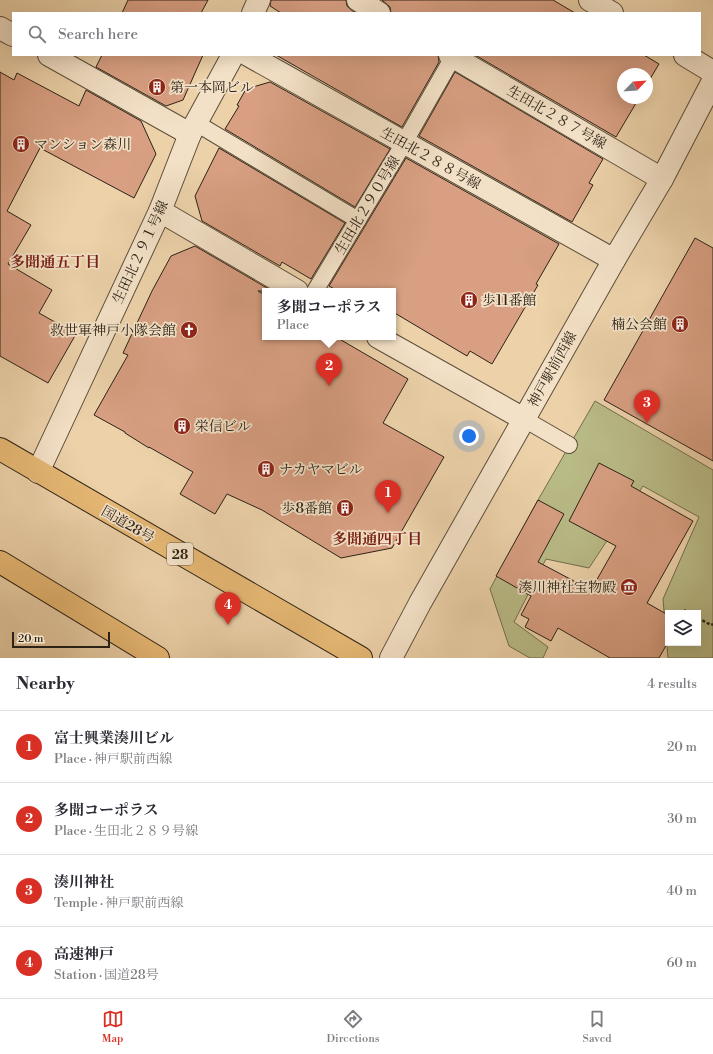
<!DOCTYPE html>
<html lang="en">
<head>
<meta charset="utf-8">
<style>
  :root { --surface:#fff; --page:#f7f7f7; --text:#2b2b33; --muted:#7c7c81; --line:#e1e1e2; --accent:#d93025 }
  body { margin:0; font-family:"Libre Bodoni","Noto Serif JP",serif; background:var(--page); color:var(--text) }
  .controls { position:absolute; right:12px; bottom:12px; display:grid; overflow:hidden; border-radius:0px; box-shadow:0 4px 16px #0002 }
  .controls button { width:36px; height:36px; display:grid; place-items:center; padding:0; border:0; border-bottom:1px solid var(--line); background:var(--surface); color:var(--text); font:20px sans-serif }
  .compass { position:absolute; left:617px; top:68px; width:36px; height:36px; border-radius:50%; background:var(--surface); box-shadow:0 4px 16px #0002; rotate:65deg }
  .scale { position:absolute; left:12px; bottom:10px; width:98px; box-sizing:border-box; padding-left:4px; border:2px solid #2c2216; border-top:0; font-size:11px; line-height:14px; white-space:nowrap; color:#2c2216; -webkit-text-stroke:3px #f3e1c7; paint-order:stroke }
  .you { position:absolute; left:469px; top:436px; width:14px; height:14px; margin:-10px; border:3px solid #fff; border-radius:50%; background:#1a73e8; box-shadow:0 0 0 6px #1a73e833 }
  .badge { display:grid; place-items:center; width:26px; height:26px; border-radius:50%; background:var(--accent); color:#fff; font-size:13px; font-weight:700 }
  .pin { position:absolute; translate:-50% -33px; filter:drop-shadow(0 1px 2px #0008) }
  .pin::after { content:''; position:absolute; top:21px; width:14px; height:12px; background:inherit; clip-path:polygon(0 0,100% 0,50% 100%) }
  .popup { position:absolute; left:262px; top:288px; width:134px; height:52px; box-sizing:border-box; display:grid; place-content:center; border-radius:0px; background:var(--surface); filter:drop-shadow(0 1px 3px #0005); font-size:13px; white-space:nowrap; color:var(--muted) }
  .popup b { font-size:15px; color:var(--text) }
  .popup::after { content:''; position:absolute; left:50%; top:100%; margin-left:-8px; border:8px solid transparent; border-top-color:var(--surface) }
  .list { margin:0; padding:0; list-style:none }
  h2 { display:flex; justify-content:space-between; align-items:center; height:52px; margin:0; padding:0 16px; font-size:17px }
  h2 small { font-size:13px; font-weight:400; color:var(--muted) }
  .list li { display:grid; grid-template-columns:26px 1fr auto; gap:12px; align-items:center; box-sizing:border-box; height:72px; padding:0 16px; border-top:1px solid var(--line) }
  .list b { display:block; font-size:15px; white-space:nowrap }
  .list p { margin:0; font-size:13px; white-space:nowrap; color:var(--muted) }
  .list em { font-size:13px; font-style:normal; color:var(--muted) }
  .icon { flex:none; width:22px; height:22px; fill:none; stroke:currentColor; stroke-width:2; stroke-linecap:round; stroke-linejoin:round }
  .map { position:relative; flex:none; width:713px; height:658px; overflow:hidden }
  .search { position:absolute; background:var(--surface); box-shadow:0 4px 16px #0002; left:12px; right:12px; top:12px; height:44px; display:flex; align-items:center; gap:10px; box-sizing:border-box; padding:0 14px; border-radius:0px; color:var(--muted); font-size:15px }
  .sheet { height:340px; background:var(--surface) }
  nav { display:flex; justify-content:space-around; align-items:center; box-sizing:border-box; height:56px; border-top:1px solid var(--line); background:var(--surface); font-size:11px; color:var(--muted) }
  nav a { display:grid; justify-items:center; gap:2px }
  nav .on { color:var(--accent) }
  .map>svg:first-child { display:block }
</style>
</head>
<body>
<div class="map">
<svg width="713" height="658" viewBox="0 0 713 658">
  <rect width="100%" height="100%" fill="#ecd1a9"/>
  <filter id="stains"><feTurbulence type="fractalNoise" baseFrequency=".005" numOctaves="4"/><feColorMatrix values="0 0 0 0 .2 0 0 0 0 .09 0 0 0 0 .02 0 0 0 .5 -.17"/></filter>
  <radialGradient id="worn" r=".72"><stop offset=".6" stop-color="#630" stop-opacity="0"/><stop offset="1" stop-color="#630" stop-opacity=".3"/></radialGradient>
  <path fill="#b9bb87" stroke="#726e4e" fill-rule="evenodd" d="M595,401L713,470V658H668L663,599L699,517L643,486L589,568L546,559L514,622L548,647L543,658H530L509,646L490,589L538,500ZM668,613H698V643H668Z"/>
  <g fill="#d89f82" stroke="#2c2216">
    <path d="M128,0H208L201,13H122Z"/>
    <path d="M271,0H346L347,6L355,13H281L270,6Z"/>
    <path d="M382,0H553L575,13H391L390,7Z"/>
    <path d="M102,55H203L183,100L166,106L96,67Z"/>
    <path d="M276,55H438L439,62L402,127Z"/>
    <path d="M475,55H644L659,64L647,84V74H623V98H639L616,137Z"/>
    <path d="M0,72L14,80L17,73L79,106L86,90L141,121L156,154L134,198L40,148L7,211L31,225L8,264L52,290L39,313L76,334L48,383L0,356Z"/>
    <path d="M455,72L603,159L589,183L593,185L572,222L419,136Z"/>
    <path d="M270,82L390,149L355,207L225,129L239,106L237,105L246,89Z"/>
    <path d="M219,148L345,223L311,279L282,262L280,266L202,221L195,196Z"/>
    <path d="M406,158L559,244L536,284L538,285L492,364L470,351L467,356L393,312V291H338L329,286Z"/>
    <path d="M695,238L713,248V461L604,400Z"/>
    <path d="M195,246L267,288L265,291H258L265,295V337H336L408,379L383,423L444,457L392,548L341,558L262,510L227,494L215,514L180,494L193,472L149,447V448L125,433V432L94,415L128,355L123,353L152,291L171,256Z"/>
    <path d="M599,463L634,481L631,486L693,521L647,603L668,615V642L659,658H610L558,628L551,641L525,627L529,619L521,615L531,596L496,576L538,500L564,514L538,562L591,590L616,546L569,521Z"/>
  </g>
  <g fill="none" stroke-linecap="round" stroke-linejoin="round">
    <defs>
      <g id="lane">
        <path d="M196,123L358,220"/>
        <path d="M315,291L404,143L453,57"/>
        <path d="M524,419L569,445"/>
      </g>
      <g id="street">
        <path d="M358,0L379,13"/>
        <path d="M590,0L612,13"/>
        <path d="M253,13L259,0"/>
        <path d="M0,28L13,35"/>
        <path d="M49,55L190,134"/>
        <path d="M248,55L614,260"/>
        <path d="M450,55L662,179"/>
        <path d="M685,55L713,72"/>
        <path d="M160,211L297,291"/>
        <path d="M378,337L524,419"/>
        <path d="M38,472L160,211L190,134L233,55"/>
        <path d="M391,658L420,603L614,260L662,179L713,81"/>
      </g>
      <g id="highway">
        <path d="M0,449L361,658"/>
        <path d="M0,562L158,658"/>
      </g>
    </defs>
    <use href="#lane" stroke="#5c4e3b" stroke-width="18"/>
    <use href="#street" stroke="#5c4e3b" stroke-width="24"/>
    <use href="#highway" stroke="#2c2216" stroke-width="24"/>
    <g stroke="#2c2216" stroke-width="2.5" stroke-dasharray="3 2" stroke-linecap="butt">
      <path d="M684,610L689,613"/>
      <path d="M698,618L711,625L713,624"/>
    </g>
    <use href="#lane" stroke="#f3e1c7" stroke-width="16"/>
    <use href="#street" stroke="#f3e1c7" stroke-width="22"/>
    <use href="#highway" stroke="#e6b874" stroke-width="22"/>
  </g>
  <defs>
    <symbol id="building-disc" viewBox="-11 -11 22 22"><circle r="9.5" fill="#8f2418" stroke="#f3e1c7"/><path d="M-4-6H4V6H1V3H-1V6H-4ZM-2.5-4.3h1.7v1.8h-1.7ZM.8-4.3h1.7v1.8H.8ZM-2.5-1h1.7V.8h-1.7ZM.8-1h1.7V.8H.8Z" fill="#fff"/></symbol>
    <symbol id="church-disc" viewBox="-11 -11 22 22"><circle r="9.5" fill="#8f2418" stroke="#f3e1c7"/><path d="M-1.2-6h2.4v3.5h3.3v2.4h-3.3V6h-2.4V-.1h-3.3v-2.4h3.3Z" fill="#fff"/></symbol>
    <symbol id="museum-disc" viewBox="-11 -11 22 22"><circle r="9.5" fill="#8f2418" stroke="#f3e1c7"/><path d="M0-6L6-3V-2H-6V-3ZM-5-1h2V3h-2ZM-1-1h2V3h-2ZM3-1h2V3H3ZM-6 4H6V6H-6Z" fill="#fff"/></symbol>
  </defs>
  <g fill-rule="evenodd">
    <use href="#building-disc" x="147" y="77" width="20" height="20"/>
    <use href="#building-disc" x="11" y="134" width="20" height="20"/>
    <use href="#building-disc" x="459" y="290" width="20" height="20"/>
    <use href="#building-disc" x="670" y="314" width="20" height="20"/>
    <use href="#church-disc" x="179" y="320" width="20" height="20"/>
    <use href="#building-disc" x="172" y="416" width="20" height="20"/>
    <use href="#building-disc" x="256" y="459" width="20" height="20"/>
    <use href="#building-disc" x="335" y="498" width="20" height="20"/>
    <use href="#museum-disc" x="619" y="577" width="20" height="20"/>
  </g>
  <g text-anchor="middle" stroke-width="3.5" stroke-linejoin="round" paint-order="stroke">
    <rect fill="#f3e1c7" stroke="#685b4b" stroke-width="1" x="167" y="543" width="26" height="22" rx="3"/>
    <g font-size="13" font-weight="bold" fill="#2c2216">
      <text x="180" y="559">28</text>
    </g>
    <g font-size="14" fill="#2c2216" stroke="#f3e1c7" text-anchor="start">
      <text x="170" y="92">第一本岡ビル</text>
      <text x="34" y="149">マンション森川</text>
      <text x="482" y="305">歩11番館</text>
      <text x="667" y="329" text-anchor="end">楠公会館</text>
      <text x="176" y="335" text-anchor="end">救世軍神戸小隊会館</text>
      <text x="195" y="431">栄信ビル</text>
      <text x="279" y="474">ナカヤマビル</text>
      <text x="332" y="513" text-anchor="end">歩8番館</text>
      <text x="616" y="592" text-anchor="end">湊川神社宝物殿</text>
    </g>
    <g font-size="14" fill="#2c2216" stroke="#f3e1c7">
      <text transform="translate(557 117) rotate(30)" y="5">生田北２８７号線</text>
      <text transform="translate(431 158) rotate(29)" y="5">生田北２８８号線</text>
      <text transform="translate(367 205) rotate(-59)" y="5">生田北２９０号線</text>
      <text transform="translate(140 252) rotate(-65)" y="5">生田北２９１号線</text>
      <text transform="translate(552 369) rotate(-61)" y="5">神戸駅前西線</text>
      <text transform="translate(128 524) rotate(30)" y="5">国道28号</text>
    </g>
    <g font-size="15" font-weight="bold" fill="#7a1f14" stroke="#f3e1c7">
      <text x="55" y="267">多聞通五丁目</text>
      <text x="377" y="544">多聞通四丁目</text>
    </g>
  </g>
  <rect width="100%" height="100%" filter="url(#stains)"/>
  <rect width="100%" height="100%" fill="url(#worn)"/>
</svg>
<div class="controls">
<button><svg class="icon" aria-label="layers" viewBox="0 0 24 24"><path d="M12 4l9 5-9 5-9-5zM3 14l9 5 9-5"/></svg></button>
</div>
<svg class="compass" viewBox="-18 -18 36 36"><path d="M0-13l5 13h-10z" fill="#e53935"/><path d="M0 13l5-13h-10z" fill="#7c7c81"/></svg>
<div class="scale">20 m</div>
<div class="you"></div>
<div class="pin badge" style="left:388px;top:513px">1</div>
<div class="pin badge" style="left:329px;top:386px">2</div>
<div class="popup"><b>多聞コーポラス</b>Place</div>
<div class="pin badge" style="left:647px;top:423px">3</div>
<div class="pin badge" style="left:228px;top:625px">4</div>
<div class="search"><svg class="icon" aria-label="search" viewBox="0 0 24 24"><circle cx="10" cy="10" r="6"/><path d="M15 15l6 6"/></svg>Search here</div>
</div>
<section class="sheet">
<h2>Nearby<small>4 results</small></h2>
<ul class="list">
<li><span class="badge">1</span><div><b>富士興業湊川ビル</b><p>Place · 神戸駅前西線</p></div><em>20 m</em></li>
<li><span class="badge">2</span><div><b>多聞コーポラス</b><p>Place · 生田北２８９号線</p></div><em>30 m</em></li>
<li><span class="badge">3</span><div><b>湊川神社</b><p>Temple · 神戸駅前西線</p></div><em>40 m</em></li>
<li><span class="badge">4</span><div><b>高速神戸</b><p>Station · 国道28号</p></div><em>60 m</em></li>
</ul>
</section>
<nav>
<a class="on"><svg class="icon" aria-label="map" viewBox="0 0 24 24"><path d="M3 6l6-2 6 2 6-2v14l-6 2-6-2-6 2zM9 4v14M15 6v14"/></svg>Map</a>
<a><svg class="icon" aria-label="directions" viewBox="0 0 24 24"><path d="M12 3l9 9-9 9-9-9zM9 14v-3h6M13 9l2 2-2 2"/></svg>Directions</a>
<a><svg class="icon" aria-label="saved" viewBox="0 0 24 24"><path d="M7 4h10v16l-5-4-5 4z"/></svg>Saved</a>
</nav>
</body>
</html>
